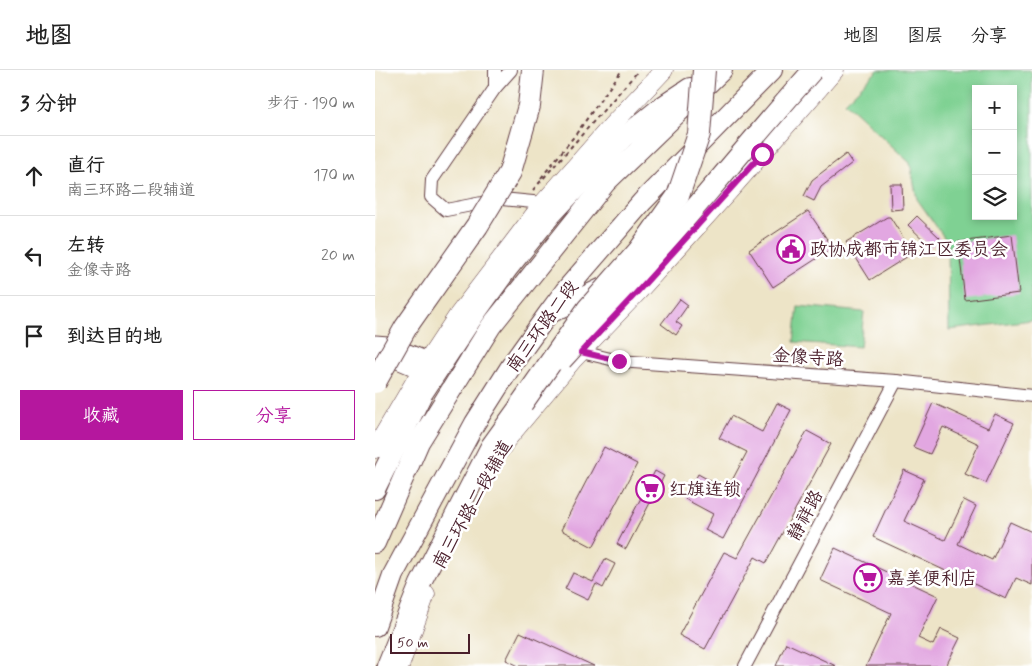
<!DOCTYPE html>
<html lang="zh">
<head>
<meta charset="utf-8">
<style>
  :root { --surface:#fff; --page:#f6f6f6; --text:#222; --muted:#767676; --line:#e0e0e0; --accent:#b5179e }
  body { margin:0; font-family:Mynerve,"LXGW WenKai TC",sans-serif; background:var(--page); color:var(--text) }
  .controls { position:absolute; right:15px; top:15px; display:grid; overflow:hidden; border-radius:0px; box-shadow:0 2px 8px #0003 }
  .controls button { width:45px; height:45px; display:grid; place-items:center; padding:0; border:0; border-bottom:1px solid var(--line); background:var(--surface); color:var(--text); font:25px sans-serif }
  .scale { position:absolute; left:15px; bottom:12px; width:80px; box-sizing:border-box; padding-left:5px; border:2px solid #4a1f2b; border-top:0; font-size:14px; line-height:18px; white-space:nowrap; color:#4a1f2b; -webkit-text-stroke:4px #fff; paint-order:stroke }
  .stop { position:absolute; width:15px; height:15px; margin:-11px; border:4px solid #b5179e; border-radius:50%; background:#fff }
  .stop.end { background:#b5179e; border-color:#fff; box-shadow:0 1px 5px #0008 }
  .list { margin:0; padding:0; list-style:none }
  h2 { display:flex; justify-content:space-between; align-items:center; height:65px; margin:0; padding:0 20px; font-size:21px }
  h2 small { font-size:16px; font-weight:400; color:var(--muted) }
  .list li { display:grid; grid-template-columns:32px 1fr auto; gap:15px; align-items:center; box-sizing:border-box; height:80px; padding:0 20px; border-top:1px solid var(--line) }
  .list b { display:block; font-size:19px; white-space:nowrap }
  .list p { margin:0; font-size:16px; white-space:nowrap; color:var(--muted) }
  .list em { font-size:16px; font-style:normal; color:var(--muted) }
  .actions { display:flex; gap:10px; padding:15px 20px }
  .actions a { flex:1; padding:11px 0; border:1px solid var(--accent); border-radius:0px; text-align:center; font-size:18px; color:var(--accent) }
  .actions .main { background:var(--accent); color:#fff }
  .icon { flex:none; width:28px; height:28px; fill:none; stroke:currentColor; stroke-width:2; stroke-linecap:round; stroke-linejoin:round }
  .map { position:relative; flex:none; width:657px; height:596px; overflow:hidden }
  header { display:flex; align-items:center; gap:30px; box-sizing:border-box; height:70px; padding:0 25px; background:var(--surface); border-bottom:1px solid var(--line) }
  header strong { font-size:24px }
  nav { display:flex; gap:28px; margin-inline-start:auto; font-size:18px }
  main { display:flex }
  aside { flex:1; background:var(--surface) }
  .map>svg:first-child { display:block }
</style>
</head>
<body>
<header>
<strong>地图</strong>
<nav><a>地图</a><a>图层</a><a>分享</a></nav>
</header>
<main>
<aside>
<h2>3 分钟<small>步行 · 190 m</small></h2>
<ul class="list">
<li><svg class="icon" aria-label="ahead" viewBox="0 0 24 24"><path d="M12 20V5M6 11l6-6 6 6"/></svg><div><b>直行</b><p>南三环路二段辅道</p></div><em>170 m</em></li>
<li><svg class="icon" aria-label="left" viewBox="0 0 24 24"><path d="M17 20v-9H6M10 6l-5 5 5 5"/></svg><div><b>左转</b><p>金像寺路</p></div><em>20 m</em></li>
<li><svg class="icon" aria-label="arrive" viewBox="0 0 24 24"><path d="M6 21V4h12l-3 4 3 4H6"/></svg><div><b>到达目的地</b></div></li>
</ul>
<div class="actions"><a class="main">收藏</a><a>分享</a></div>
</aside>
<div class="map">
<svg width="657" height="596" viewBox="0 0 657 596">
  <rect width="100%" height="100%" fill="#fff"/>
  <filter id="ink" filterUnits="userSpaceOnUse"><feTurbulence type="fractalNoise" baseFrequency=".02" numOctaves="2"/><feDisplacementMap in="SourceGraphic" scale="10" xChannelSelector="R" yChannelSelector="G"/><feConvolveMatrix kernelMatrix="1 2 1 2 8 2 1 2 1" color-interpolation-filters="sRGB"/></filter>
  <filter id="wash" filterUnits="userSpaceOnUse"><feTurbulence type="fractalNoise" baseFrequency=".0096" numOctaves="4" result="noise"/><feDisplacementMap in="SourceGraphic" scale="20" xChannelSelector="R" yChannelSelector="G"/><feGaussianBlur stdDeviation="1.12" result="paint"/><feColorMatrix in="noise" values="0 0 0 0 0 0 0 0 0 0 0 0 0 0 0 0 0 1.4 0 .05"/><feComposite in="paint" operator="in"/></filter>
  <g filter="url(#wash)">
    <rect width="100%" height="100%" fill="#ede4c7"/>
    <g fill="#7fd193" stroke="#64785f" fill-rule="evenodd">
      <path d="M503,0H655L657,3V250L574,260L573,173L542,129L535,93L470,32ZM601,19H638V146H601Z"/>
      <path d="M423,236L489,242L485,277L419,272Z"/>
    </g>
    <g id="blocks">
      <g fill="#e2a7e1">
        <path d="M471,84L477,93L446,117L439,131L429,126L437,110Z"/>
        <path d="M515,114H527L528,139L516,140Z"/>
        <path d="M433,141L458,178L398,217L374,180Z"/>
        <path d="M542,146L565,168L556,177L533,155Z"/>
        <path d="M512,147H515L538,183L495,210L471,172Z"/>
        <path d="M637,165L644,223L590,230L583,172Z"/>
        <path d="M305,229L313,235L301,252L307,256L301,265L286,254Z"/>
        <path d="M402,333L416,340L348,469L330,460L338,444L310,429L323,404L352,420L372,382L344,368L356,346L387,362Z"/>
        <path d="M558,333L613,358L620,344L639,353L611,413L590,404L604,374L568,357L555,384L538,377Z"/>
        <path d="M432,361L456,374L391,493L380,487L330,579L304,565L349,482L362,488Z"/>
        <path d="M229,377L262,394L218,477L186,460Z"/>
        <path d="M529,400L549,409L529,451L570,470L589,430L601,436L583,474L617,490L635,452L657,462V515L641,508L631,529L498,467Z"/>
        <path d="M280,401L289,406L251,479L242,474Z"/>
        <path d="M460,478L563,526L543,568L558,575L566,559L585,568L571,596H491L516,543L445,510Z"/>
        <path d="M230,489L240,494L228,518L221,514L213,530L190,519L198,503L218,512Z"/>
        <path d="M145,562L219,596H144L131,590Z"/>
        <path d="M411,573L461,596H401Z"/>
      </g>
    </g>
  </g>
  <g filter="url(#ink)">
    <use href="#blocks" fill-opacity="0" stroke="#623d42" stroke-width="1"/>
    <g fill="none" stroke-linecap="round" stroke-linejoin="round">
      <defs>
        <g id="minor">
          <path d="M120,0V18L57,110L56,127L71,140L127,129L168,133"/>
          <path d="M120,18L136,0"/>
          <path d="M206,282L244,291L521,311L657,326"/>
          <path d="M370,596L521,311"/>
        </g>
        <g id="tertiary">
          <path d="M0,273L13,274L53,290"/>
          <path d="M6,284L46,301"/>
        </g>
        <g id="secondary">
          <path d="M0,379L46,301L83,245L168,133L236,56L289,0"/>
          <path d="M126,379L130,372L198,290L264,221L357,118L460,0"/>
          <path d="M25,596L51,524"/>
        </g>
        <g id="trunk">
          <path d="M177,242L232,216"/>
          <path d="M0,419L47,324L99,245L133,198L176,145L248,68L285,38L315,18"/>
          <path d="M0,473L44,372L116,256L231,112L347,0"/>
          <path d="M0,556L18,505L100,353L140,290L173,244L190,221L267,132L397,0"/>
          <path d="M12,596L45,514L116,376L147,333"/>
        </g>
      </defs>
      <use href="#minor" stroke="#623d42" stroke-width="14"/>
      <use href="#tertiary" stroke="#623d42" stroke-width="17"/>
      <use href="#secondary" stroke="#623d42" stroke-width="19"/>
      <use href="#trunk" stroke="#623d42" stroke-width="22"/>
      <g stroke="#623d42" stroke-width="2" stroke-dasharray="4 4" stroke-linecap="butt">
        <path d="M166,108L201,64L247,0"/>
        <path d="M158,120L264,0"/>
      </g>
      <use href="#minor" stroke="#fff" stroke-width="12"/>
      <use href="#tertiary" stroke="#fff" stroke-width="15"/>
      <use href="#secondary" stroke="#fff" stroke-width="18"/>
      <use href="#trunk" stroke="#fff" stroke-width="20"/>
      <defs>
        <path id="trunk-bridge" d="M187,290C274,196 353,96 438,0"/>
        <g id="motorway-bridge">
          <path d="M0,312L31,257L102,156L135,102L154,36L158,0"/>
          <path d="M147,333L213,239L264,181L303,126L324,64L329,0"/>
        </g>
      </defs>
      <use href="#trunk-bridge" stroke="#623d42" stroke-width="22" stroke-linecap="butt"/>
      <use href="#motorway-bridge" stroke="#623d42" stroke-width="24" stroke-linecap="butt"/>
      <use href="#trunk-bridge" stroke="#fff" stroke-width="20"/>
      <use href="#motorway-bridge" stroke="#fff" stroke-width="22"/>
    </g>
  </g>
  <g fill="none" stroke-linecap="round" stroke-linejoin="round" filter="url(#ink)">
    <path stroke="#b5179e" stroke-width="6" d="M244,291L206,282L264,220L387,84"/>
  </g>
  <defs>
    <symbol id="civic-ring" viewBox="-11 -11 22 22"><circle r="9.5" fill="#fff" stroke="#b5179e" stroke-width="1.5"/><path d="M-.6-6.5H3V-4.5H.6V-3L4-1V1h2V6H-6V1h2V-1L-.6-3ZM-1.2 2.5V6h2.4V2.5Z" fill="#b5179e"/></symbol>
    <symbol id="supermarket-ring" viewBox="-11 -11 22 22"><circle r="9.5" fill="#fff" stroke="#b5179e" stroke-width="1.5"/><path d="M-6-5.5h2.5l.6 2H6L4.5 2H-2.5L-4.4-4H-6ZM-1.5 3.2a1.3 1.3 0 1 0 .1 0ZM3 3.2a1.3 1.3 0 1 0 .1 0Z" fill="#b5179e"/></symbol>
  </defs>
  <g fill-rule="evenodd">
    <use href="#civic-ring" x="400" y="163" width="32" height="32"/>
    <use href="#supermarket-ring" x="259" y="403" width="32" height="32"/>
    <use href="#supermarket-ring" x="477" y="492" width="32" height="32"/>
  </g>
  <g text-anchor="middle" stroke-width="5" stroke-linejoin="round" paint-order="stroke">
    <g font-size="18" fill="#4a1f2b" stroke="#fff" text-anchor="start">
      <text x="435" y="185">政协成都市锦江区委员会</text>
      <text x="294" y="425">红旗连锁</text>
      <text x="512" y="514">嘉美便利店</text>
    </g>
    <g font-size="18" fill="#4a1f2b" stroke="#fff">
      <text transform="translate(167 256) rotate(-54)" y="6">南三环路二段</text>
      <text transform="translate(433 287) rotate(4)" y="6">金像寺路</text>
      <text transform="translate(97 434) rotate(-61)" y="6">南三环路二段辅道</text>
      <text transform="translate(430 445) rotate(-62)" y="6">静祥路</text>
    </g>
  </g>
</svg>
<div class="controls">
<button>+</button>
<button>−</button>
<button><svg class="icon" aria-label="layers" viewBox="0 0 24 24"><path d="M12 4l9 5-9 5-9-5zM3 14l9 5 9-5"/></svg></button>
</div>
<div class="scale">50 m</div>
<div class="stop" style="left:387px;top:84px"></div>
<div class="stop end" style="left:244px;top:291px"></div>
</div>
</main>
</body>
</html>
